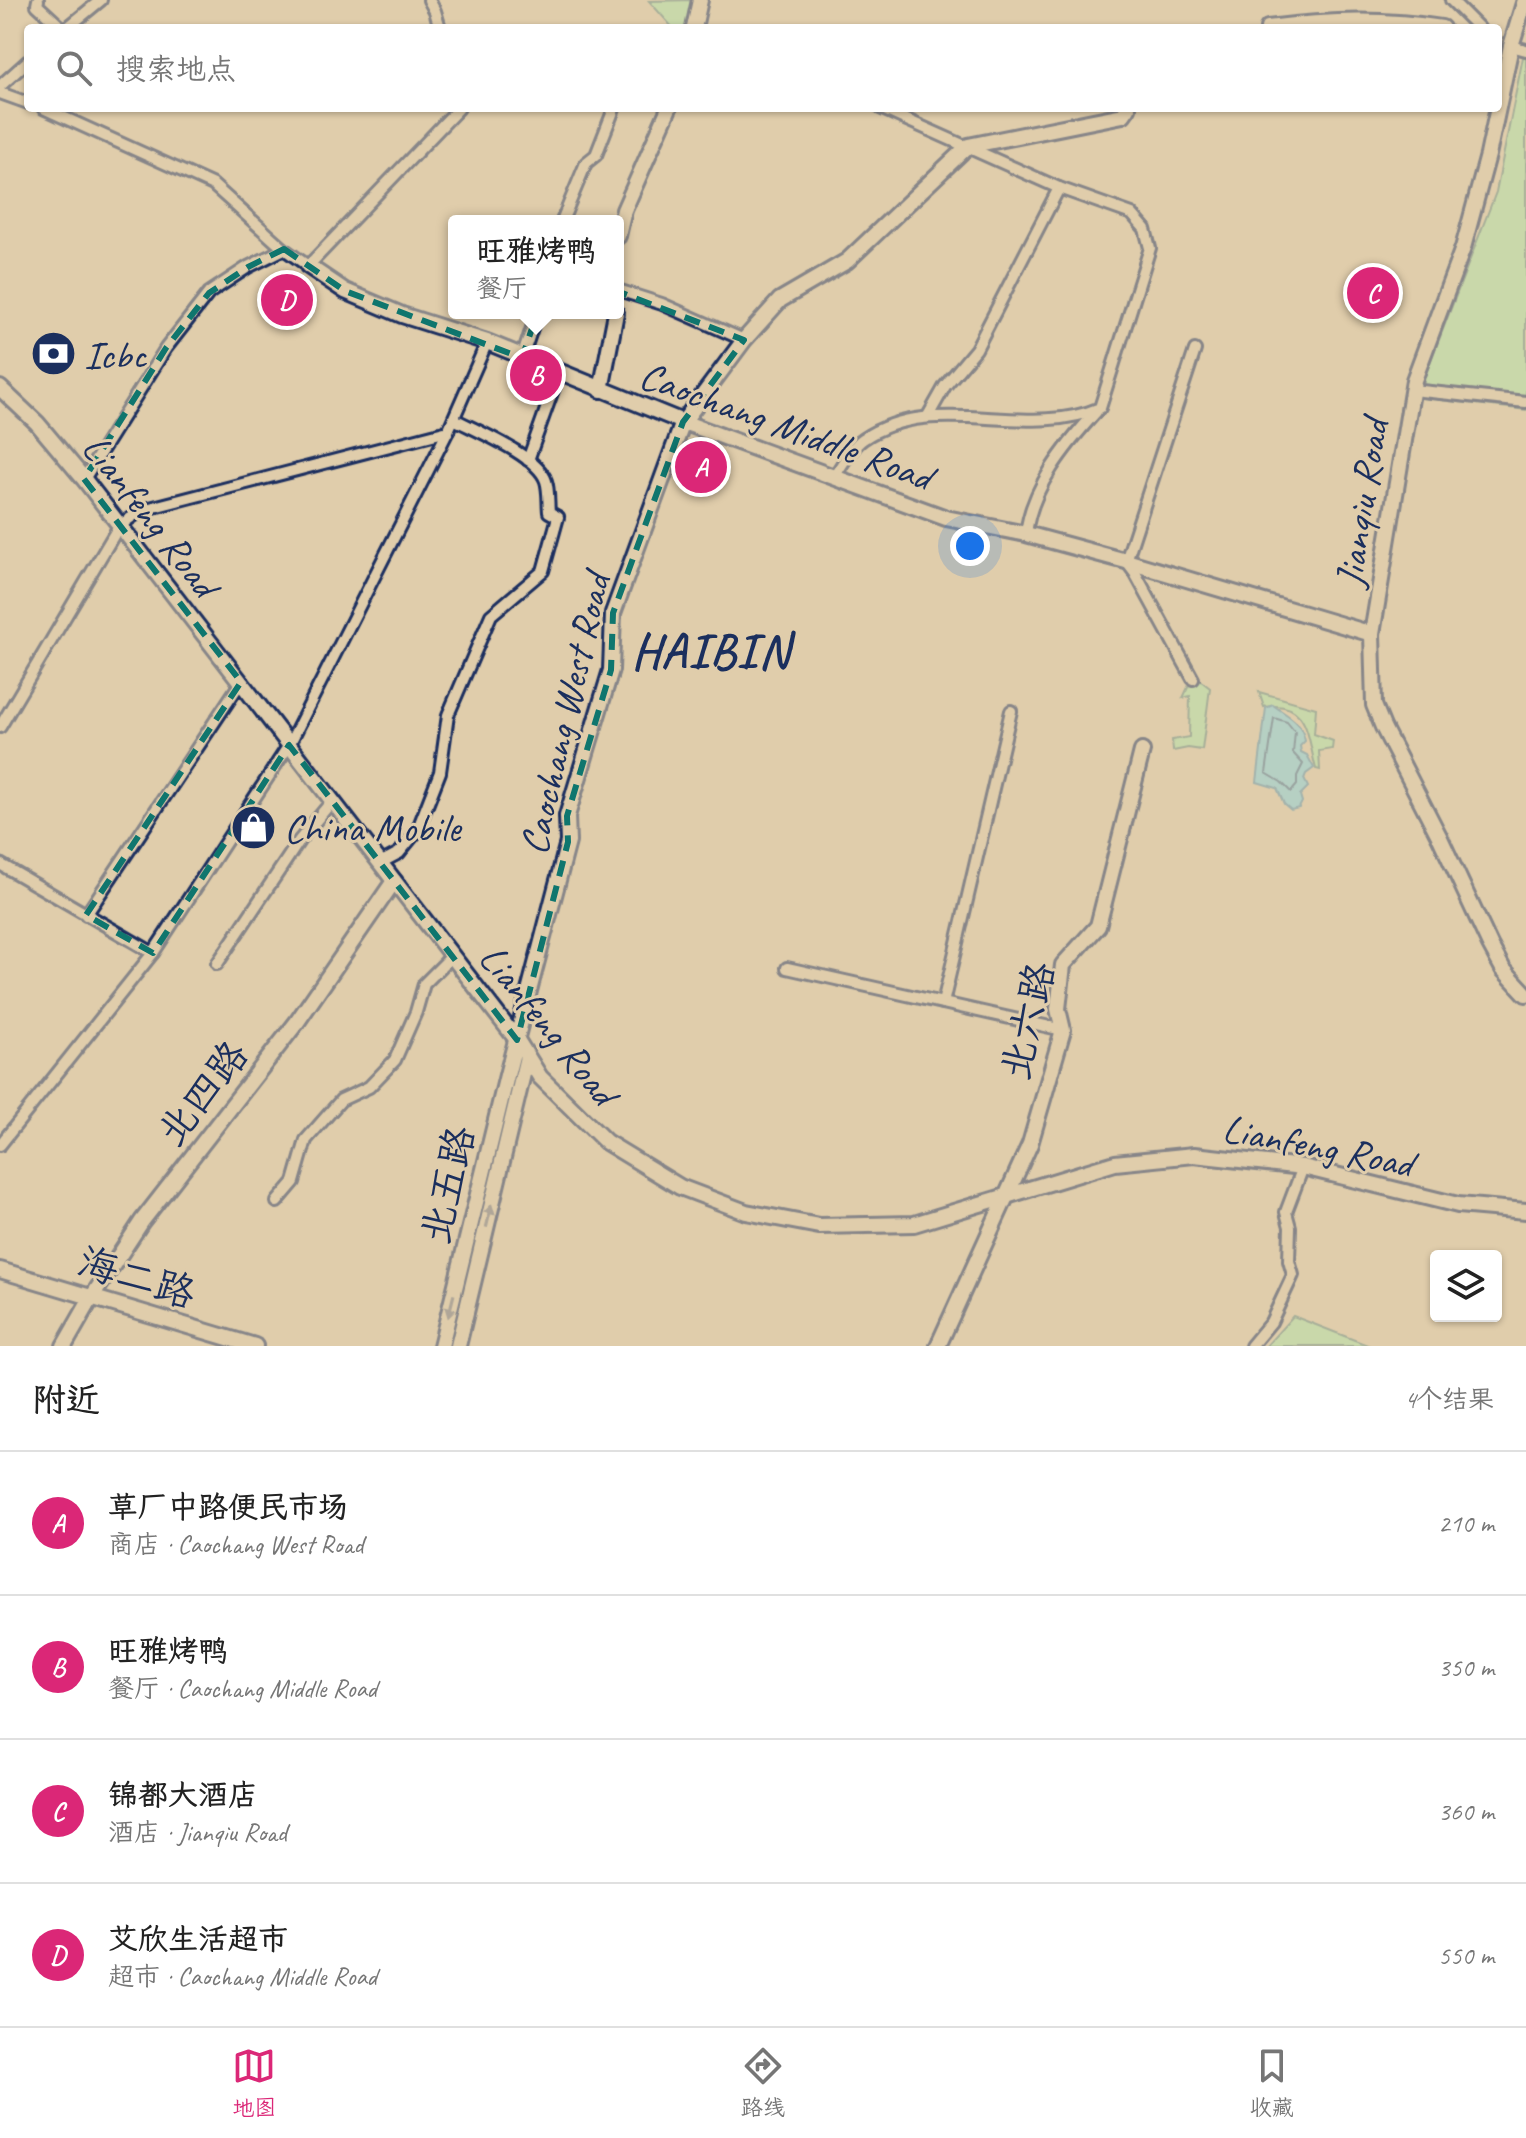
<!DOCTYPE html>
<html lang="zh">
<head>
<meta charset="utf-8">
<style>
  :root { --surface:#fff; --page:#f6f6f6; --text:#222; --muted:#767676; --line:#e0e0e0; --accent:#db2777 }
  body { margin:0; font-family:Caveat,"LXGW WenKai TC",sans-serif; background:var(--page); color:var(--text) }
  .controls { position:absolute; right:24px; bottom:24px; display:grid; overflow:hidden; border-radius:8px; box-shadow:0 2px 6px #0004 }
  .controls button { width:72px; height:72px; display:grid; place-items:center; padding:0; border:0; border-bottom:2px solid var(--line); background:var(--surface); color:var(--text); font:40px sans-serif }
  .you { position:absolute; left:970px; top:546px; width:28px; height:28px; margin:-20px; border:6px solid #fff; border-radius:50%; background:#1a73e8; box-shadow:0 0 0 12px #1a73e833 }
  .badge { display:grid; place-items:center; width:52px; height:52px; border-radius:50%; background:var(--accent); color:#fff; font-size:26px; font-weight:700 }
  .pin { position:absolute; translate:-50% -50%; border:4px solid #fff; box-shadow:0 2px 8px #0006 }
  .popup { position:absolute; left:448px; top:215px; width:176px; height:104px; box-sizing:border-box; display:grid; place-content:center; border-radius:8px; background:var(--surface); filter:drop-shadow(0 2px 6px #0005); font-size:26px; white-space:nowrap; color:var(--muted) }
  .popup b { font-size:30px; color:var(--text) }
  .popup::after { content:''; position:absolute; left:50%; top:100%; margin-left:-16px; border:16px solid transparent; border-top-color:var(--surface) }
  .list { margin:0; padding:0; list-style:none }
  h2 { display:flex; justify-content:space-between; align-items:center; height:104px; margin:0; padding:0 32px; font-size:34px }
  h2 small { font-size:26px; font-weight:400; color:var(--muted) }
  .list li { display:grid; grid-template-columns:52px 1fr auto; gap:24px; align-items:center; box-sizing:border-box; height:144px; padding:0 32px; border-top:2px solid var(--line) }
  .list b { display:block; font-size:30px; white-space:nowrap }
  .list p { margin:0; font-size:26px; white-space:nowrap; color:var(--muted) }
  .list em { font-size:26px; font-style:normal; color:var(--muted) }
  .icon { flex:none; width:44px; height:44px; fill:none; stroke:currentColor; stroke-width:2; stroke-linecap:round; stroke-linejoin:round }
  .map { position:relative; flex:none; width:1526px; height:1346px; overflow:hidden }
  .search { position:absolute; background:var(--surface); box-shadow:0 2px 6px #0004; left:24px; right:24px; top:24px; height:88px; display:flex; align-items:center; gap:20px; box-sizing:border-box; padding:0 28px; border-radius:8px; color:var(--muted); font-size:30px }
  .sheet { height:680px; background:var(--surface) }
  nav { display:flex; justify-content:space-around; align-items:center; box-sizing:border-box; height:112px; border-top:2px solid var(--line); background:var(--surface); font-size:22px; color:var(--muted) }
  nav a { display:grid; justify-items:center; gap:4px }
  nav .on { color:var(--accent) }
  .map>svg:first-child { display:block }
</style>
</head>
<body>
<div class="map">
<svg width="1526" height="1346" viewBox="0 0 1526 1346">
  <rect width="100%" height="100%" fill="#e0cdab"/>
  <filter id="ink" filterUnits="userSpaceOnUse"><feTurbulence type="fractalNoise" baseFrequency=".0125" numOctaves="2"/><feDisplacementMap in="SourceGraphic" scale="16" xChannelSelector="R" yChannelSelector="G"/><feConvolveMatrix kernelMatrix="1 2 1 2 8 2 1 2 1" color-interpolation-filters="sRGB"/></filter>
  <g filter="url(#ink)">
    <g fill="#aee5a8" stroke="#648a83" stroke-width="2">
      <path d="M694,0L689,28H673L649,1Z"/>
      <path d="M1526,42V410L1421,398L1425,376L1496,192Z"/>
      <path d="M1201,681L1210,688L1202,750L1188,748L1173,751L1172,740L1189,737L1190,696L1183,698L1190,683Z"/>
      <path d="M1259,692L1316,708L1314,734L1333,741L1332,749L1319,751L1320,770L1316,769C1307,736 1309,699 1264,707Z"/>
      <path d="M1293,1316L1370,1346H1266Z"/>
    </g>
    <path fill="#83d2e1" stroke="#5991ad" stroke-width="2" d="M1273,705C1289,717 1301,720 1305,741L1300,746L1301,752L1307,755L1314,768L1306,774L1304,779L1308,787L1300,795L1302,802L1299,808L1291,810L1284,804L1277,788L1257,782L1266,708Z"/>
    <g fill="none" stroke-linecap="round" stroke-linejoin="round">
      <path stroke="#457092" stroke-width="2" d="M1274,718L1287,722L1295,732L1293,753L1303,764L1297,776V785L1291,792L1281,782L1266,773Z"/>
      <defs>
        <g id="street">
          <path d="M38,0L37,5L62,28"/>
          <path d="M429,0L435,11L440,28"/>
          <path d="M1451,0L1479,28"/>
          <path d="M67,28L101,0"/>
          <path d="M1511,46L1526,50"/>
          <path d="M0,86L28,61"/>
          <path d="M0,93L28,103"/>
          <path d="M43,108L213,185L284,249L308,266L459,108"/>
          <path d="M562,221L586,163L596,155L614,109"/>
          <path d="M618,290L662,304L744,340"/>
          <path d="M522,358L537,313"/>
          <path d="M1412,390L1526,402"/>
          <path d="M928,416L945,386L976,349L1059,188"/>
          <path d="M528,460L559,373"/>
          <path d="M833,478C842,466 851,447 863,439C934,391 1026,440 1100,408L1150,248L1145,229L1132,214L1059,188L880,108"/>
          <path d="M84,479L166,348L209,293L248,267L284,249"/>
          <path d="M1026,534C1031,488 1065,446 1096,412"/>
          <path d="M1193,679L1135,573L1126,561L1195,350"/>
          <path d="M0,727L119,526L142,510L448,431"/>
          <path d="M380,863L399,853L417,831L440,772L448,715L491,615L543,571L558,517L549,512C548,502 549,490 546,481C538,456 477,431 454,419"/>
          <path d="M0,864L153,953"/>
          <path d="M86,915L241,682"/>
          <path d="M217,964L299,841L332,801"/>
          <path d="M787,968L1063,1030"/>
          <path d="M943,1003L1011,711"/>
          <path d="M0,1145L153,953L289,745L448,431L487,342"/>
          <path d="M277,1202L294,1182L306,1140L341,1100L369,1087L395,1060L416,1012L424,984L452,956"/>
          <path d="M1251,1346L1271,1322L1293,1275L1289,1261L1290,1227L1286,1212L1303,1167"/>
        </g>
        <g id="secondary">
          <path d="M1525,0L1511,46L1488,155L1463,248L1414,380L1372,634L1374,705L1383,727L1440,838L1490,945L1503,969L1526,994"/>
          <path d="M694,28L700,0"/>
          <path d="M1268,28C1327,20 1383,18 1442,28"/>
          <path d="M618,236L624,210L669,108"/>
          <path d="M308,266L345,291L402,315L487,342L683,422L946,518L1026,534L1126,561L1372,634"/>
          <path d="M0,388L37,423L84,479L517,1040L540,1077L606,1142L680,1187L746,1212L819,1226L914,1224L1115,1163L1194,1155L1303,1167L1458,1205L1526,1211"/>
          <path d="M601,390L616,313"/>
          <path d="M0,1270L255,1346"/>
          <path d="M64,1346L92,1297L142,1221L297,1022L394,881"/>
          <path d="M441,1346L507,1075L568,842L567,816L611,670L613,613L683,422L744,340L780,300L847,261L968,146L1123,115L1128,108"/>
          <path d="M458,1346L527,1057"/>
          <path d="M938,1346L1030,1144L1063,1030L1058,1009L1063,965L1098,926L1142,751"/>
        </g>
      </defs>
      <use href="#street" stroke="#1b2f5e" stroke-width="16"/>
      <use href="#secondary" stroke="#1b2f5e" stroke-width="20"/>
      <use href="#street" stroke="#e0cdab" stroke-width="10"/>
      <use href="#secondary" stroke="#e0cdab" stroke-width="14"/>
    </g>
    <defs><path id="oneway-solid" d="M-6-.8H1V-3.2L6.5 0L1 3.2V.8H-6Z" transform="scale(2)"/></defs>
    <g fill="#747681">
      <use href="#oneway-solid" transform="translate(489 1216) rotate(-77)"/>
      <use href="#oneway-solid" transform="translate(451 1306) rotate(104)"/>
    </g>
  </g>
  <path d="M0 0H1526V1346H0ZM284,249L345,291L522,358L544,293L617,317L609,288L744,340L683,422L613,613L611,670L567,816L568,842L517,1040L289,745L153,953L86,915L241,682L84,479L166,348L209,293L248,267Z" fill="#e0cdab" fill-opacity=".55" fill-rule="evenodd"/>
  <path fill="none" stroke="#0f766e" stroke-width="6" stroke-dasharray="16 10" stroke-linejoin="round" d="M284,249L345,291L522,358L544,293L617,317L609,288L744,340L683,422L613,613L611,670L567,816L568,842L517,1040L289,745L153,953L86,915L241,682L84,479L166,348L209,293L248,267Z"/>
  <defs>
    <symbol id="bank-disc" viewBox="-11 -11 22 22"><circle r="9.5" fill="#1b2f5e" stroke="#e0cdab"/><path d="M-6-4H6V4H-6ZM0-2.3a2.3 2.3 0 1 0 0 4.6a2.3 2.3 0 1 0 0-4.6Z" fill="#fff"/></symbol>
    <symbol id="shop-disc" viewBox="-11 -11 22 22"><circle r="9.5" fill="#1b2f5e" stroke="#e0cdab"/><path d="M-5-2.5h2.3a2.7 3.5 0 0 1 5.4 0H5L5.5 6h-11ZM-1.5-2.5h3a1.5 2.3 0 0 0-3 0Z" fill="#fff"/></symbol>
  </defs>
  <g fill-rule="evenodd">
    <use href="#bank-disc" x="28" y="328" width="51" height="51"/>
    <use href="#shop-disc" x="228" y="802" width="51" height="51"/>
  </g>
  <g text-anchor="middle" stroke-width="6" stroke-linejoin="round" paint-order="stroke">
    <g font-size="40" fill="#1b2f5e" stroke="#e0cdab" text-anchor="start">
      <text x="84" y="368">Icbc</text>
      <text x="284" y="841">China Mobile</text>
    </g>
    <g font-size="40" fill="#1b2f5e" stroke="#e0cdab">
      <text transform="translate(786 425) rotate(20)" y="14">Caochang Middle Road</text>
      <text transform="translate(1361 503) rotate(-81)" y="14">Jianqiu Road</text>
      <text transform="translate(151 515) rotate(52)" y="14">Lianfeng Road</text>
      <text transform="translate(564 714) rotate(-77)" y="14">Caochang West Road</text>
      <text transform="translate(1027 1021) rotate(-77)" y="14">北六路</text>
      <text transform="translate(549 1024) rotate(51)" y="14">Lianfeng Road</text>
      <text transform="translate(202 1093) rotate(-52)" y="14">北四路</text>
      <text transform="translate(1318 1145) rotate(11)" y="14">Lianfeng Road</text>
      <text transform="translate(447 1185) rotate(-77)" y="14">北五路</text>
      <text transform="translate(137 1277) rotate(17)" y="14">海二路</text>
    </g>
    <g font-size="48" font-weight="bold" letter-spacing="2" fill="#1b2f5e" stroke="#e0cdab">
      <text x="711" y="667">HAIBIN</text>
    </g>
  </g>
</svg>
<div class="controls">
<button><svg class="icon" aria-label="layers" viewBox="0 0 24 24"><path d="M12 4l9 5-9 5-9-5zM3 14l9 5 9-5"/></svg></button>
</div>
<div class="you"></div>
<div class="pin badge" style="left:701px;top:467px">A</div>
<div class="pin badge" style="left:536px;top:375px">B</div>
<div class="popup"><b>旺雅烤鸭</b>餐厅</div>
<div class="pin badge" style="left:1373px;top:293px">C</div>
<div class="pin badge" style="left:287px;top:300px">D</div>
<div class="search"><svg class="icon" aria-label="search" viewBox="0 0 24 24"><circle cx="10" cy="10" r="6"/><path d="M15 15l6 6"/></svg>搜索地点</div>
</div>
<section class="sheet">
<h2>附近<small>4个结果</small></h2>
<ul class="list">
<li><span class="badge">A</span><div><b>草厂中路便民市场</b><p>商店 · Caochang West Road</p></div><em>210 m</em></li>
<li><span class="badge">B</span><div><b>旺雅烤鸭</b><p>餐厅 · Caochang Middle Road</p></div><em>350 m</em></li>
<li><span class="badge">C</span><div><b>锦都大酒店</b><p>酒店 · Jianqiu Road</p></div><em>360 m</em></li>
<li><span class="badge">D</span><div><b>艾欣生活超市</b><p>超市 · Caochang Middle Road</p></div><em>550 m</em></li>
</ul>
</section>
<nav>
<a class="on"><svg class="icon" aria-label="map" viewBox="0 0 24 24"><path d="M3 6l6-2 6 2 6-2v14l-6 2-6-2-6 2zM9 4v14M15 6v14"/></svg>地图</a>
<a><svg class="icon" aria-label="directions" viewBox="0 0 24 24"><path d="M12 3l9 9-9 9-9-9zM9 14v-3h6M13 9l2 2-2 2"/></svg>路线</a>
<a><svg class="icon" aria-label="saved" viewBox="0 0 24 24"><path d="M7 4h10v16l-5-4-5 4z"/></svg>收藏</a>
</nav>
</body>
</html>
